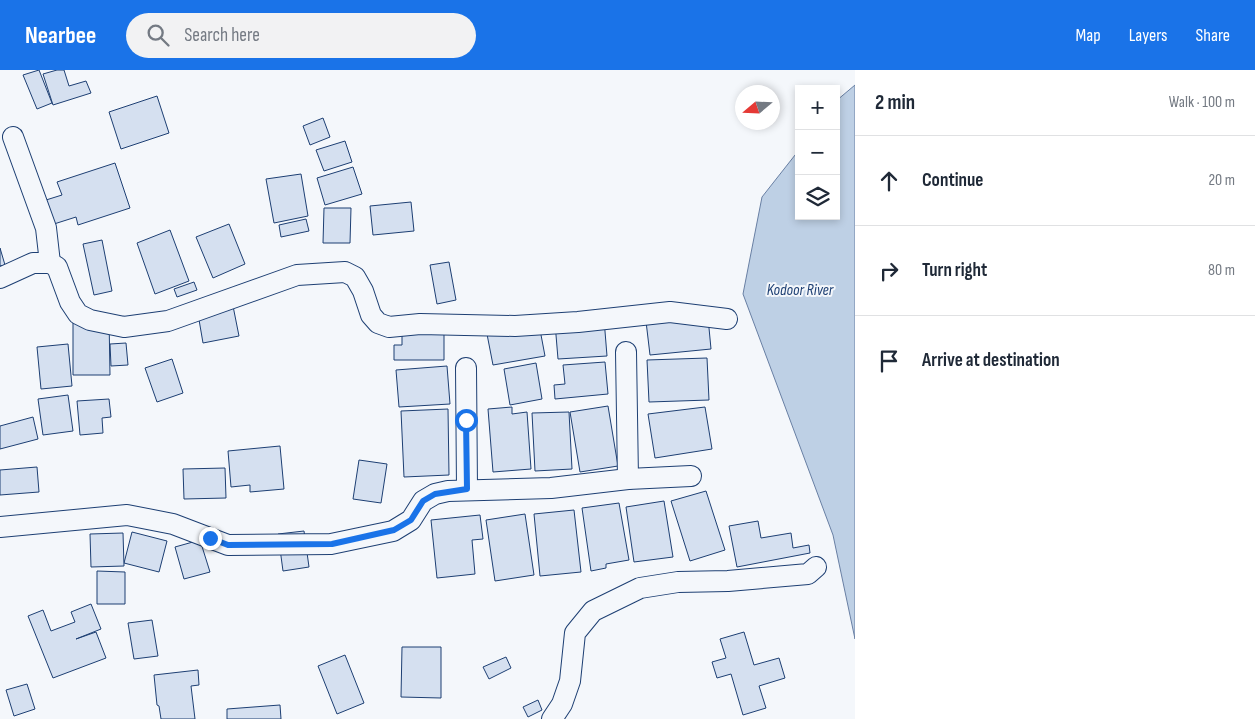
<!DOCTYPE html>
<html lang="en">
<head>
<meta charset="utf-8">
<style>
  :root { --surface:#fff; --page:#f2f2f3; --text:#1f2937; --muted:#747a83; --line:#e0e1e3; --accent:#1a73e8 }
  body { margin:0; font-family:"Sofia Sans Condensed",sans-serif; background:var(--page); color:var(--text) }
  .controls { position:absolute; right:15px; top:15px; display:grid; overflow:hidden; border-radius:0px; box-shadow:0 2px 8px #0003 }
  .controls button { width:45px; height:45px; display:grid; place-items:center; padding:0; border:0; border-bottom:1px solid var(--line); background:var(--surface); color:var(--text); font:25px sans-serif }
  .compass { position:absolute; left:735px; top:15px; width:45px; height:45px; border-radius:50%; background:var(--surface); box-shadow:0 2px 8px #0003; rotate:251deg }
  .stop { position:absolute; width:15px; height:15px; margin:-11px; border:4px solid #1a73e8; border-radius:50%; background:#fff }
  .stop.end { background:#1a73e8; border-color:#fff; box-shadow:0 1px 5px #0008 }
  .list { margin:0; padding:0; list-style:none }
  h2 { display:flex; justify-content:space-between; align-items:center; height:65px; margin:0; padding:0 20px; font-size:21px }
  h2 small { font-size:16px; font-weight:400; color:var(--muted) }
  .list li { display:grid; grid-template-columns:32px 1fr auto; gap:15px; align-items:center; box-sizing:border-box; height:90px; padding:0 20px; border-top:1px solid var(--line) }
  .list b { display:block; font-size:19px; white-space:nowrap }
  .list em { font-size:16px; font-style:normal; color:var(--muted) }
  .icon { flex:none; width:28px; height:28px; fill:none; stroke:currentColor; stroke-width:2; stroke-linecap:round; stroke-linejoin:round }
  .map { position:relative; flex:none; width:855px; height:649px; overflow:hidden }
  header { display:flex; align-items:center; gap:30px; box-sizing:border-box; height:70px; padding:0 25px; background:var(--accent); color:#fff }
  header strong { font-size:24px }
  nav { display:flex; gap:28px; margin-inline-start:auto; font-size:18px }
  .search { width:350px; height:45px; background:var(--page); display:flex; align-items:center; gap:12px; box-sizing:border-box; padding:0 18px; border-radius:28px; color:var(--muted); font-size:19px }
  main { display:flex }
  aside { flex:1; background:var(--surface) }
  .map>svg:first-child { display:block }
</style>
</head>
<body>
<header>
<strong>Nearbee</strong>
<div class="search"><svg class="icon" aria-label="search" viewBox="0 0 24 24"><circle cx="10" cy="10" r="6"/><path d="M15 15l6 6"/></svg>Search here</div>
<nav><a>Map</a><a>Layers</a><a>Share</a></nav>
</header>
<main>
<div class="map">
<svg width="855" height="649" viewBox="0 0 855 649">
  <rect width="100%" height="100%" fill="#f4f7fb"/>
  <path fill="#bed0e5" stroke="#687fa3" d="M855,15V569L833,465L743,224L762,127L799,80V146H836V31Z"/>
  <g fill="#d5e0f0" stroke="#1d3f73">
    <path d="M39,0L52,33L37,39L23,5Z"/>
    <path d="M57,0H64L69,16L86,11L91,23L53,35L43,4Z"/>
    <path d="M157,26L169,63L121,79L109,42Z"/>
    <path d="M323,48L330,67L310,75L303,56Z"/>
    <path d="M345,71L352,92L324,101L316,80Z"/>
    <path d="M115,93L130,138L78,155L76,147L54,154L46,130L62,125L57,112Z"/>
    <path d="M353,97L362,124L325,135L317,108Z"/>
    <path d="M301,104L308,146L274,153L266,109Z"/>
    <path d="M411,132L414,161L373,165L370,136Z"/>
    <path d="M324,138H351L350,173H323Z"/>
    <path d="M306,149L309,161L281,167L279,155Z"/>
    <path d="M229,154L245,194L213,208L196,167Z"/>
    <path d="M170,160L189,211L155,224L137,173Z"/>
    <path d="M102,170L112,221L94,225L83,174Z"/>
    <path d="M0,178L5,195L0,196Z"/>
    <path d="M449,192L456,230L437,234L430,195Z"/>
    <path d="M194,212L197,220L177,227L174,219Z"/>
    <path d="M232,231L239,266L203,273L197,238Z"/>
    <path d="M707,237L711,279L650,285L645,243Z"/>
    <path d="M109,247L110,305H73V248Z"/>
    <path d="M538,249L545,286L493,295L486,259Z"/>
    <path d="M604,249L607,286L558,289L555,253Z"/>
    <path d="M402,255H444V290H394V275H402Z"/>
    <path d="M126,273L128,295L111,296L110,274Z"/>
    <path d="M68,274L72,316L41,319L37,277Z"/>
    <path d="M707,288L709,330L649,332L647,290Z"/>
    <path d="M172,289L183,323L157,332L145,298Z"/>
    <path d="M605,292L608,324L555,329L554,315L565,314L563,295Z"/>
    <path d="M536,293L542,329L510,335L504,299Z"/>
    <path d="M447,296L450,334L399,337L396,300Z"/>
    <path d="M68,325L73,361L43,365L38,329Z"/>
    <path d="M109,329L111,347L102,348L103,363L80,365L77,331Z"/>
    <path d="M608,336L618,396L580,402L570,342Z"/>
    <path d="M512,337V344L527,342L531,399L493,402L488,339Z"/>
    <path d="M705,337L712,379L655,388L648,344Z"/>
    <path d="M448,339L449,405L404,407L401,341Z"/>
    <path d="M569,342L572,399L535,401L532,343Z"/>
    <path d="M33,347L38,369L0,379V356Z"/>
    <path d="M280,376L284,419L250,422V415L231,417L228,381Z"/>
    <path d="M359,390L387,394L381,433L353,429Z"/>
    <path d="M37,397L39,422L0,425V400Z"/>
    <path d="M225,398L226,428L184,429L183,399Z"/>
    <path d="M706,421L725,480L690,491L671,431Z"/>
    <path d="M664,431L673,487L634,492L626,437Z"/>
    <path d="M619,433L629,490L606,494V498L591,501L582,438Z"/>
    <path d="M574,440L581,502L540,506L534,444Z"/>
    <path d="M525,444L534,505L495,511L486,450Z"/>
    <path d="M480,445L483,469L472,470L475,504L437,508L431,450Z"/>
    <path d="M758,451L761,468L791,463L793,478L809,475L810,483L737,497L729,456Z"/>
    <path d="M304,461L309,497L283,501L278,464Z"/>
    <path d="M132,462L167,471L159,502L124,493Z"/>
    <path d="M123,463L124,496L91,497L90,464Z"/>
    <path d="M200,470L210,502L184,509L175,477Z"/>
    <path d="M97,501L125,502V534H97Z"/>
    <path d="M91,534L101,559L76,569L96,562L106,588L53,608L28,546L43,540L51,561L75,552L71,542Z"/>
    <path d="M152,550L158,586L134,589L128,553Z"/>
    <path d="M744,562L754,595L779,588L785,608L759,616L766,638L743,645L731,604L717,608L712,592L726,588L720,569Z"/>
    <path d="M402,577H441V628L401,627Z"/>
    <path d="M345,585L364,633L337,644L318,596Z"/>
    <path d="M506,587L511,598L489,609L483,597Z"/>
    <path d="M198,600L199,615L191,616L195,649H161L159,636L157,635L154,605Z"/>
    <path d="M27,614L35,639L14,646L6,620Z"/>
    <path d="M538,630L542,640L528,647L523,637Z"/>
    <path d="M280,635L281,649H227V639Z"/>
  </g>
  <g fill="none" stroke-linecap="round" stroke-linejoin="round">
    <defs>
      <g id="street">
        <path d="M13,67L46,158L50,193"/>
        <path d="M0,208L33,193H50L57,197L70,232L78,244L90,250L124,257L168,251L297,205L345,202L355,207L363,221L371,245L378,253L389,257L420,254L515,256L578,252L670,242L727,249"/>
        <path d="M626,282L628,409"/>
        <path d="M466,298L467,419"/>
        <path d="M0,457L127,445L173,454L228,475L331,474L393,461L411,450L423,431L435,424L448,421L551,418L628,409L691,406"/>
        <path d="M552,649L562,634L570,611L575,563L593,541L640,518L678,512L728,511L808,504L816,497"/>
      </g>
    </defs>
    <use href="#street" stroke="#1d3f73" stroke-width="22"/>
    <use href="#street" stroke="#f4f7fb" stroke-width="20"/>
  </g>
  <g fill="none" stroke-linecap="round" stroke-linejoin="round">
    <path stroke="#1a73e8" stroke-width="6" d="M210,468L228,475L332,474L394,460L411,450L423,431L435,424L467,419L466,350"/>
  </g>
  <g text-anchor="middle" stroke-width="4" stroke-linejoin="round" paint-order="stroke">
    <g font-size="16" font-style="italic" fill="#1d3f73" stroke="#f4f7fb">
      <text x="800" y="225">Kodoor River</text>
    </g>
  </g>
</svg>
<div class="controls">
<button>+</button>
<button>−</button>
<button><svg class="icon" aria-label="layers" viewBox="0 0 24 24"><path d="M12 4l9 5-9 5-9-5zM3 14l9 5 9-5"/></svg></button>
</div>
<svg class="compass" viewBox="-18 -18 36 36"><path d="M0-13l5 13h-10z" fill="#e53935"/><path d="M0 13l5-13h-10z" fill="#747a83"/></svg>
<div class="stop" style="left:466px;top:350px"></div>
<div class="stop end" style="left:210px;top:468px"></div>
</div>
<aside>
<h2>2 min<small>Walk · 100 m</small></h2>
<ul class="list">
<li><svg class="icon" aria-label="ahead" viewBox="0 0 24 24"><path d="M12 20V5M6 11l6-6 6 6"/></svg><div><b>Continue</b></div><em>20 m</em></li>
<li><svg class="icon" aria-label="right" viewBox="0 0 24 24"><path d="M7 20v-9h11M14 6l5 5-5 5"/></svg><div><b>Turn right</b></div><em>80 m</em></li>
<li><svg class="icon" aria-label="arrive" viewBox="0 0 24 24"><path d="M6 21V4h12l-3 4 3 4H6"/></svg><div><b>Arrive at destination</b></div></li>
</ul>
</aside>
</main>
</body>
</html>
